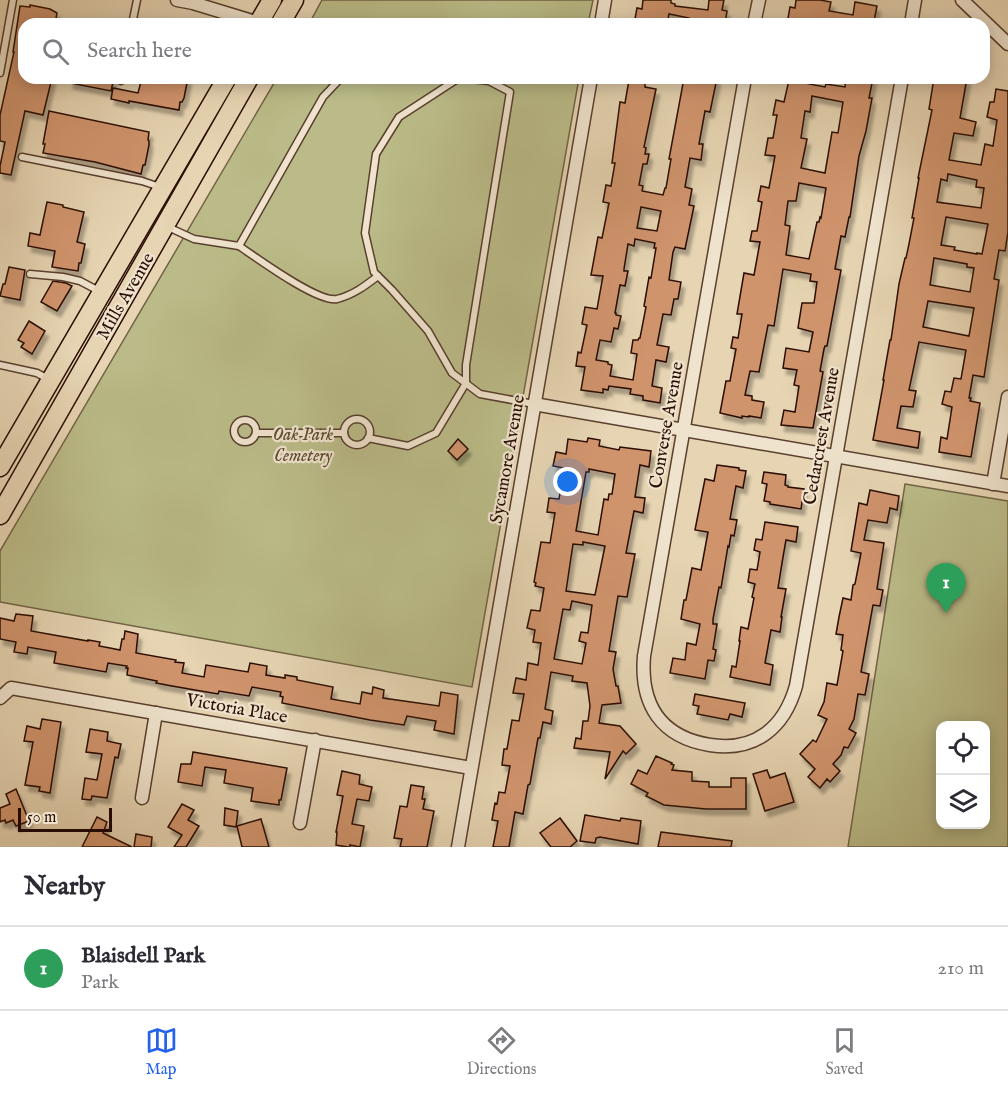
<!DOCTYPE html>
<html lang="en">
<head>
<meta charset="utf-8">
<style>
  :root { --surface:#fff; --page:#f7f7f7; --text:#2b2b33; --muted:#7c7c81; --line:#e1e1e2; --accent:#2563eb }
  body { margin:0; font-family:"IM FELL English",serif; background:var(--page); color:var(--text) }
  .controls { position:absolute; right:18px; bottom:18px; display:grid; overflow:hidden; border-radius:12px; box-shadow:0 3px 15px #0003 }
  .controls button { width:54px; height:54px; display:grid; place-items:center; padding:0; border:0; border-bottom:2px solid var(--line); background:var(--surface); color:var(--text); font:30px sans-serif }
  .scale { position:absolute; left:18px; bottom:15px; width:94px; box-sizing:border-box; padding-left:6px; border:3px solid #2a0d02; border-top:0; font-size:16px; line-height:21px; white-space:nowrap; color:#2a0d02; -webkit-text-stroke:4px #efe3cd; paint-order:stroke }
  .you { position:absolute; left:568px; top:482px; width:21px; height:21px; margin:-15px; border:4px solid #fff; border-radius:50%; background:#1a73e8; box-shadow:0 0 0 9px #1a73e833 }
  .badge { display:grid; place-items:center; width:39px; height:39px; border-radius:50%; background:var(--accent); color:#fff; font-size:20px; font-weight:700 }
  .pin { position:absolute; translate:-50% -50px; filter:drop-shadow(0 2px 3px #0008) }
  .pin::after { content:''; position:absolute; top:32px; width:21px; height:18px; background:inherit; clip-path:polygon(0 0,100% 0,50% 100%) }
  .list { margin:0; padding:0; list-style:none }
  h2 { display:flex; justify-content:space-between; align-items:center; height:78px; margin:0; padding:0 24px; font-size:26px }
  h2 small { font-size:20px; font-weight:400; color:var(--muted) }
  .list li { display:grid; grid-template-columns:39px 1fr auto; gap:18px; align-items:center; box-sizing:border-box; height:84px; padding:0 24px; border-top:2px solid var(--line) }
  .list b { display:block; font-size:22px; white-space:nowrap }
  .list p { margin:0; font-size:20px; white-space:nowrap; color:var(--muted) }
  .list em { font-size:20px; font-style:normal; color:var(--muted) }
  .icon { flex:none; width:33px; height:33px; fill:none; stroke:currentColor; stroke-width:2; stroke-linecap:round; stroke-linejoin:round }
  .map { position:relative; flex:none; width:1008px; height:847px; overflow:hidden }
  .search { position:absolute; background:var(--surface); box-shadow:0 3px 15px #0003; left:18px; right:18px; top:18px; height:66px; display:flex; align-items:center; gap:15px; box-sizing:border-box; padding:0 21px; border-radius:18px; color:var(--muted); font-size:22px }
  .sheet { height:162px; background:var(--surface) }
  nav { display:flex; justify-content:space-around; align-items:center; box-sizing:border-box; height:84px; border-top:2px solid var(--line); background:var(--surface); font-size:16px; color:var(--muted) }
  nav a { display:grid; justify-items:center; gap:3px }
  nav .on { color:var(--accent) }
  .map>svg:first-child { display:block }
</style>
</head>
<body>
<div class="map">
<svg width="1008" height="847" viewBox="0 0 1008 847">
  <defs>
    <filter id="shadow"><feDropShadow dx="3.5" dy="6" stdDeviation="1.5" flood-color="#0004"/></filter>
  </defs>
  <rect width="100%" height="100%" fill="#e6d4b2"/>
  <filter id="stains"><feTurbulence type="fractalNoise" baseFrequency=".00333" numOctaves="4"/><feColorMatrix values="0 0 0 0 .2 0 0 0 0 .09 0 0 0 0 .02 0 0 0 .5 -.17"/></filter>
  <radialGradient id="worn" r=".72"><stop offset=".6" stop-color="#630" stop-opacity="0"/><stop offset="1" stop-color="#630" stop-opacity=".3"/></radialGradient>
  <g fill="#babb88" stroke="#726445" stroke-width="1.5" fill-rule="evenodd">
    <path d="M322,0H593L588,24H309Z"/>
    <path d="M277,78H579L472,687L0,602V551Z"/>
    <path d="M905,484L1008,501V847H848ZM940,726H986V824H940Z"/>
  </g>
  <g fill="#d0946d" stroke="#2a0d02" stroke-width="1.5" fill-rule="evenodd" filter="url(#shadow)">
    <path d="M643,0H671V3L675,4V6L708,10L709,0H724L722,10L727,11L725,24H688L689,18L669,14L667,24L635,19L637,8L642,9Z"/>
    <path d="M796,0H820L831,2L829,11L853,15L855,2L877,6L874,21H872V24H787L790,7L795,8Z"/>
    <path d="M30,5L50,9L57,13L55,24H24V78H52L43,115L25,111L11,175L0,173V166L5,142L0,141V115L14,52H13L20,6L30,7Z"/>
    <path d="M70,78H114L111,91L70,83Z"/>
    <path d="M142,78H188L184,98L182,102H180L179,110L129,101V103L111,99L113,88L138,93Z"/>
    <path d="M684,78H717L710,112L705,111L699,144H703L701,160L690,158L685,187L692,189L689,205L694,206L685,249L675,247L673,252L669,280L681,282L678,299H674L671,315L663,314L657,345L669,347L666,362L656,360L652,386L662,388L660,403L643,400V396L630,394L631,389L609,386L608,390L603,389V393L581,390L585,367L576,366L578,352L581,353L587,325L582,324L585,307L597,309L603,276L591,275L598,237L602,238L609,203L603,202L606,185L611,186L615,163H612L620,102L625,103L629,80L645,83V87L656,89L644,147L646,148L645,154H649L647,164H643L639,185L643,186L642,191L663,195L665,188H666L671,159H669ZM641,207L661,211L657,231L637,228ZM635,239L655,243L654,248H656L651,278L649,277L644,306L646,307L640,338H639L638,340H633L631,353L637,354L633,380L610,376L612,365L608,364V362L596,360L600,340L611,342L614,328L618,329L621,316L616,315V313H615L620,285L625,286L628,271H624V269L628,244L634,246Z"/>
    <path d="M846,78H873L869,98H872L866,131L859,156L850,217H849L845,237L841,236L835,269L841,270L827,346H825L824,349L820,371L823,372L813,428L781,425L784,410L795,412L799,386L794,385L797,370L783,368L786,348L809,352L813,332L798,328L802,303H814L817,282L810,281L811,274L783,269L774,326L768,325L759,372L750,371L745,395L752,396V400L764,402L761,418L749,416V417L742,416V418L720,413L726,381H730L736,349L731,348L733,337L738,338L742,314H737L744,273L754,275L760,242L750,241L752,231H757L762,202L758,201L761,186L769,188L775,156L765,155L768,138H773L777,115H773L776,100L784,102L789,80L825,87L826,84L845,87ZM812,96L843,102L838,133L832,132L825,173L801,168L807,139L801,138L802,131L805,111L810,112ZM799,183L826,188L821,218L820,217L819,222H817L809,259L786,255L790,226L785,225L788,201H796Z"/>
    <path d="M934,78H967L960,118L976,122L973,136L954,133L949,160L981,165L985,144L993,146L997,120L987,117L990,102H994L996,89L1008,91V232L1005,251L999,250L994,279L999,280L984,377L973,375L969,398H971L970,401L980,403L971,457L939,452L941,437L947,439L952,407L942,404L945,391L951,392L954,378L961,379L966,350L919,342L909,390L916,391L913,407L901,406L897,428L920,432L918,448L873,440L884,380H883L890,340H891L899,284L905,258H906L909,244L914,218H912L919,178H918L932,110L929,109ZM948,174L977,180L976,187L984,188L981,208L937,202L941,179L947,181ZM946,217L988,224L982,254L977,253V254L954,250L955,247L941,245ZM934,258L967,264V267L974,268L970,292L930,285ZM928,301L974,308L969,336L923,327Z"/>
    <path d="M49,111L149,132L148,140L149,141V145L145,165H143L141,174L95,162L43,153L45,144H43Z"/>
    <path d="M47,202L63,205V207L84,212L77,242L85,244L81,263H79L78,271L52,267L55,251L28,246L30,233L40,235Z"/>
    <path d="M9,267L25,270L20,300L0,296L3,284H5Z"/>
    <path d="M53,281L66,283L72,286L57,311L41,302Z"/>
    <path d="M29,321L45,331L32,354L21,347L24,343L18,340Z"/>
    <path d="M588,438L600,440L599,446L619,450L620,447L651,451L649,467L640,465L635,497L645,498L643,513L634,511L626,553L635,554L627,597L618,596L609,651L616,652L613,669L616,686H618L621,703L602,705L599,723L620,726L636,744L626,754L623,751L605,779L610,752L574,748L576,738L581,739L583,721H588L590,706L587,683L572,681L573,676L551,672L545,709L553,711L551,724L543,722L540,738H538L530,784L528,785L523,814L515,812L509,847H493L498,821L492,820L495,803L497,804L499,792L505,793L510,766L502,765L504,749H507L512,720L519,721L524,694L513,693L516,678L526,680L528,663L538,665L541,643L533,642L535,630L527,628L531,610L540,611L544,588L535,586L536,583L534,582L541,542L550,543L555,513L547,512L549,498L559,499L564,468L553,466L556,452L566,454L568,439L587,442ZM589,469L615,474L612,494H609L608,500L604,499L598,535L576,531L586,472H589ZM583,542L605,546L595,595L566,591L573,544L583,545ZM572,601L592,605L588,633L581,632L579,641L586,643L582,664L554,659L563,609L570,610Z"/>
    <path d="M458,439L468,449L457,460L448,451Z"/>
    <path d="M717,465L739,468V470L746,471L743,488L736,486L730,519L737,520L734,536L731,535L729,547L728,546L721,588L719,587L713,619V624H717L713,649L716,650L714,661L708,660L705,679L670,673L673,658L685,660L687,643L696,645L700,624L681,619L684,600H686L692,568L701,570L708,532L695,530L705,479L714,481Z"/>
    <path d="M764,472L786,475L785,485L788,486V487L804,489L801,509L770,504V502L764,501L767,484L762,483Z"/>
    <path d="M870,490L899,496L897,510L890,508L887,523L868,520L864,540L884,543L877,589L883,590L880,606L873,605L861,672L869,674L865,695L858,694L854,719L849,729L856,733L848,748L844,747L841,755L833,764L840,771L830,782L827,779L820,788L808,777L815,769L800,754L813,740L816,742L827,719L818,715L824,702L827,683L837,685L843,651L841,650L843,635L836,634L839,617L843,598L851,600L853,585L855,584L861,553L851,551L859,503L867,505Z"/>
    <path d="M765,522L798,527L796,542L786,540L783,557L778,588L786,589L781,617H782L780,632L771,630L765,663L773,665L770,685L730,677L732,666L736,667L740,641H739L741,627L748,629L754,598L752,597L755,584L748,582L750,569L757,570L760,552L754,550L756,539L762,540Z"/>
    <path d="M16,614L33,616L31,631L88,641V640L100,642L99,646L110,648L120,650L122,639H124L125,631L138,634L136,653L176,660L175,662L184,663L182,673L204,677L206,665L248,672L250,663L267,666L266,675L285,678V675L297,677V680L333,687L331,699L360,704L362,692L372,694L373,687L384,690L383,698L439,706L441,692L458,695L454,734L434,730L436,721L430,720L407,716L404,725L370,720L282,703L283,697L280,696L281,692L252,687L249,696L219,691L218,694L172,686L156,683L157,681L127,675L128,668H126L127,666L108,663L106,672L54,663L56,652L28,647L27,654L14,652L16,642L0,639V618L14,621Z"/>
    <path d="M695,694L745,703L742,717L730,714L728,720L697,714L699,706L693,705Z"/>
    <path d="M42,719L61,722L50,793L39,791L40,787L25,785L33,742L24,741L27,726L40,729Z"/>
    <path d="M90,729L108,732L107,741L121,744L118,758L115,757L107,798L92,796L91,800L82,799L85,778L97,780L102,754L86,752Z"/>
    <path d="M193,752L287,768L281,800H279V805L251,801L253,788L224,783L226,770L205,767L202,786L178,782L181,764H191Z"/>
    <path d="M656,756L672,763L671,764L674,765L672,770L692,772V781L709,782V787H731V778H746V809H706L664,805L646,796L648,793L631,784L638,770L647,774Z"/>
    <path d="M767,770L770,778L785,773L794,802L765,811L753,774Z"/>
    <path d="M342,771L360,775L359,784L372,787L369,801L357,799L352,824L364,826L360,847L350,845V847H348L336,845L337,832H336L343,796L337,795Z"/>
    <path d="M411,785L424,787L422,799H425L423,809L434,811L427,847H400L402,839L394,838L400,806L407,807Z"/>
    <path d="M16,789L29,821L16,826L13,820L6,823L5,820L0,822V808L10,804L6,794Z"/>
    <path d="M182,804L194,810L188,820L199,826L186,847H174L182,835L168,827Z"/>
    <path d="M225,808L238,811L236,827L224,825Z"/>
    <path d="M585,815L620,821L621,818L641,821L638,844L600,837L596,838L595,843L580,841Z"/>
    <path d="M97,817L107,822L103,833L132,847H82Z"/>
    <path d="M560,818L577,841L570,847H551L540,833Z"/>
    <path d="M261,819L269,847H242L237,826Z"/>
    <path d="M661,832L732,841L731,847H658Z"/>
    <path d="M136,834L152,837L151,847H134Z"/>
  </g>
  <g fill="none" stroke-linecap="round" stroke-linejoin="round">
    <defs>
      <g id="lane">
        <path d="M132,24L137,0"/>
        <path d="M0,73L13,0"/>
        <path d="M341,78L323,97L239,246C257,258 318,303 337,299C353,295 365,286 378,276"/>
        <path d="M459,78L399,117L376,154L365,233L374,272L392,290L428,331L452,373L480,394L534,404"/>
        <path d="M121,81L122,78"/>
        <path d="M22,157L142,181L160,187"/>
        <path d="M168,227L194,239L239,246"/>
        <path d="M30,274L63,277L80,281L99,291"/>
        <path d="M0,365L37,373L48,379"/>
        <circle cx="357" cy="432" r="13"/>
        <circle cx="245" cy="431" r="11"/>
        <path d="M256,433H344"/>
        <path d="M368,438L408,446L436,433L466,383V365L510,92L489,81L461,78"/>
      </g>
      <g id="street">
        <path d="M177,0L193,3L262,24"/>
        <path d="M962,0L1008,44"/>
        <path d="M601,24L605,0"/>
        <path d="M754,24L759,0"/>
        <path d="M911,24L915,0"/>
        <path d="M745,78L644,656C640,705 661,737 710,745C755,752 784,728 796,686L902,78"/>
        <path d="M534,404L1008,486"/>
        <path d="M993,484L1008,397"/>
        <path d="M0,698L11,688L471,768"/>
        <path d="M142,798L156,713"/>
        <path d="M300,823L315,740"/>
        <path d="M458,847L591,78"/>
      </g>
      <g id="primary">
        <path d="M258,24L272,0"/>
        <path d="M280,24L294,0"/>
        <path d="M0,467L227,78"/>
        <path d="M0,515L249,78"/>
      </g>
    </defs>
    <use href="#lane" stroke="#593f2e" stroke-width="9"/>
    <use href="#street" stroke="#593f2e" stroke-width="15"/>
    <use href="#primary" stroke="#2a0d02" stroke-width="21"/>
    <use href="#lane" stroke="#efe3cd" stroke-width="6"/>
    <use href="#street" stroke="#efe3cd" stroke-width="12"/>
    <use href="#primary" stroke="#e6d4b2" stroke-width="18"/>
  </g>
  <g text-anchor="middle" stroke-width="4.5" stroke-linejoin="round" paint-order="stroke">
    <g font-size="18" fill="#2a0d02" stroke="#efe3cd">
      <text transform="translate(125 296) rotate(-60)" y="6">Mills Avenue</text>
      <text transform="translate(666 425) rotate(-80)" y="6">Converse Avenue</text>
      <text transform="translate(821 436) rotate(-80)" y="6">Cedarcrest Avenue</text>
      <text transform="translate(507 459) rotate(-80)" y="6">Sycamore Avenue</text>
      <text transform="translate(237 708) rotate(10)" y="6">Victoria Place</text>
    </g>
    <g font-size="18" font-style="italic" fill="#5c4a31" stroke="#efe3cd">
      <text x="303" y="440">Oak Park<tspan x="303" dy="21">Cemetery</tspan></text>
    </g>
  </g>
  <rect width="100%" height="100%" filter="url(#stains)"/>
  <rect width="100%" height="100%" fill="url(#worn)"/>
</svg>
<div class="controls">
<button><svg class="icon" aria-label="locate" viewBox="0 0 24 24"><circle cx="12" cy="12" r="6"/><path d="M12 2v4M12 18v4M2 12h4M18 12h4"/></svg></button>
<button><svg class="icon" aria-label="layers" viewBox="0 0 24 24"><path d="M12 4l9 5-9 5-9-5zM3 14l9 5 9-5"/></svg></button>
</div>
<div class="scale">50 m</div>
<div class="you"></div>
<div class="pin badge" style="left:946px;top:613px;background:#2e9e5b">1</div>
<div class="search"><svg class="icon" aria-label="search" viewBox="0 0 24 24"><circle cx="10" cy="10" r="6"/><path d="M15 15l6 6"/></svg>Search here</div>
</div>
<section class="sheet">
<h2>Nearby<small></small></h2>
<ul class="list">
<li><span class="badge" style="background:#2e9e5b">1</span><div><b>Blaisdell Park</b><p>Park</p></div><em>210 m</em></li>
</ul>
</section>
<nav>
<a class="on"><svg class="icon" aria-label="map" viewBox="0 0 24 24"><path d="M3 6l6-2 6 2 6-2v14l-6 2-6-2-6 2zM9 4v14M15 6v14"/></svg>Map</a>
<a><svg class="icon" aria-label="directions" viewBox="0 0 24 24"><path d="M12 3l9 9-9 9-9-9zM9 14v-3h6M13 9l2 2-2 2"/></svg>Directions</a>
<a><svg class="icon" aria-label="saved" viewBox="0 0 24 24"><path d="M7 4h10v16l-5-4-5 4z"/></svg>Saved</a>
</nav>
</body>
</html>
